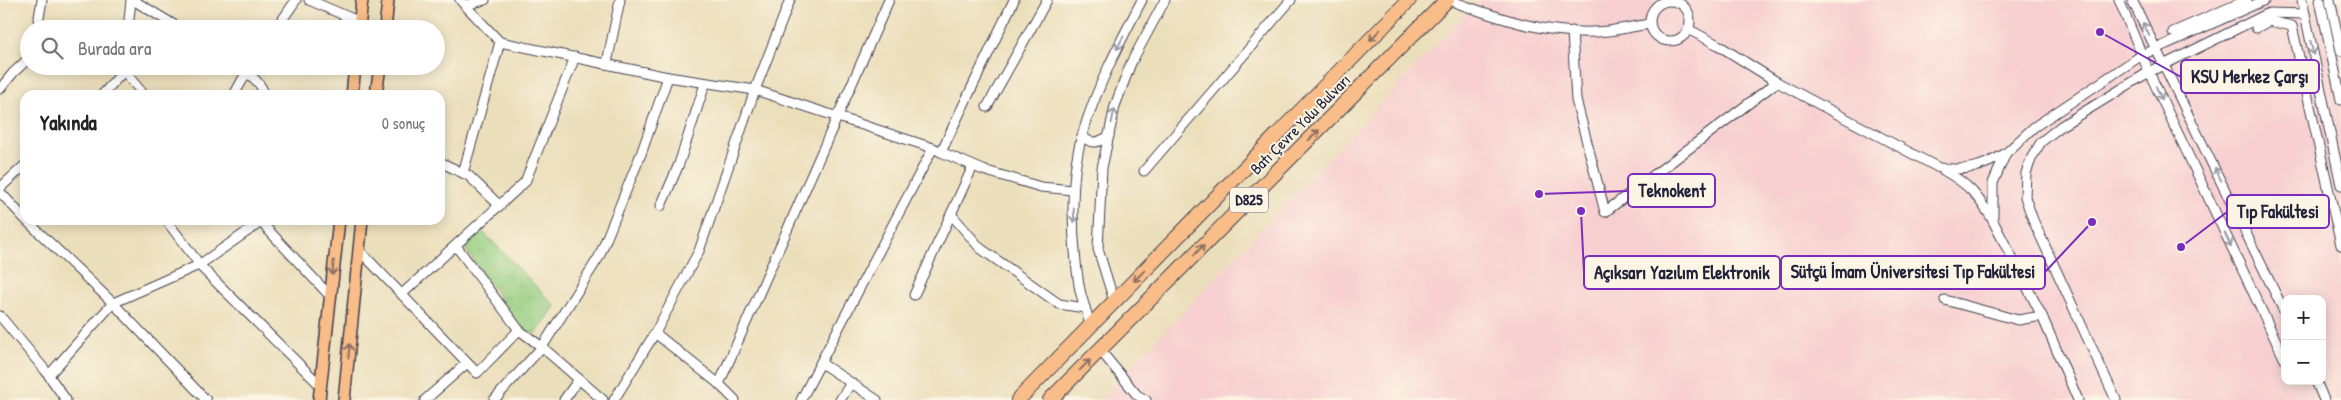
<!DOCTYPE html>
<html lang="tr">
<head>
<meta charset="utf-8">
<style>
  :root { --surface:#fff; --page:#f2f2f2; --text:#222; --muted:#767676; --line:#e0e0e0 }
  body { margin:0; font-family:"Patrick Hand",sans-serif; background:var(--page); color:var(--text) }
  .controls { position:absolute; right:15px; bottom:15px; display:grid; overflow:hidden; border-radius:10px; box-shadow:0 2px 12px #0003 }
  .controls button { width:45px; height:45px; display:grid; place-items:center; padding:0; border:0; border-bottom:1px solid var(--line); background:var(--surface); color:var(--text); font:25px sans-serif }
  .list { margin:0; padding:0; list-style:none }
  h2 { display:flex; justify-content:space-between; align-items:center; height:65px; margin:0; padding:0 20px; font-size:21px }
  h2 small { font-size:16px; font-weight:400; color:var(--muted) }
  .icon { flex:none; width:28px; height:28px; fill:none; stroke:currentColor; stroke-width:2; stroke-linecap:round; stroke-linejoin:round }
  .map { position:relative; flex:none; width:2341px; height:400px; overflow:hidden }
  .search { position:absolute; background:var(--surface); box-shadow:0 2px 12px #0003; left:20px; top:20px; width:425px; height:55px; display:flex; align-items:center; gap:12px; box-sizing:border-box; padding:0 18px; border-radius:28px; color:var(--muted); font-size:19px }
  .panel { position:absolute; background:var(--surface); box-shadow:0 2px 12px #0003; left:20px; top:90px; width:425px; height:135px; border-radius:15px }
  .map>svg:first-child { display:block }
</style>
</head>
<body>
<div class="map">
<svg width="2341" height="400" viewBox="0 0 2341 400">
  <defs>
    <pattern id="park-crowns" width="20" height="18" patternUnits="userSpaceOnUse" patternTransform="scale(1.25)"><rect width="20" height="18" fill="#95cd80"/><path d="M2 6a3 3 0 1 1 6 0M12 15a3 3 0 1 1 6 0" fill="none" stroke="#80b070"/></pattern>
  </defs>
  <rect width="100%" height="100%" fill="#fcf5e5"/>
  <filter id="ink" filterUnits="userSpaceOnUse"><feTurbulence type="fractalNoise" baseFrequency=".02" numOctaves="2"/><feDisplacementMap in="SourceGraphic" scale="10" xChannelSelector="R" yChannelSelector="G"/><feConvolveMatrix kernelMatrix="1 2 1 2 8 2 1 2 1" color-interpolation-filters="sRGB"/></filter>
  <filter id="wash" filterUnits="userSpaceOnUse"><feTurbulence type="fractalNoise" baseFrequency=".0096" numOctaves="4" result="noise"/><feDisplacementMap in="SourceGraphic" scale="20" xChannelSelector="R" yChannelSelector="G"/><feGaussianBlur stdDeviation="1.12" result="paint"/><feColorMatrix in="noise" values="0 0 0 0 0 0 0 0 0 0 0 0 0 0 0 0 0 1.4 0 .05"/><feComposite in="paint" operator="in"/></filter>
  <g filter="url(#wash)">
    <rect width="100%" height="100%" fill="#ebdeba"/>
    <path fill="#f7cfd0" fill-rule="evenodd" d="M1479,0H2341V400H1100ZM2285,299H2322V381H2285Z"/>
    <path fill="url(#park-crowns)" stroke="#5c785e" d="M482,231L555,306L536,334L523,330L464,247Z"/>
  </g>
  <g filter="url(#ink)">
    <g fill="none" stroke-linecap="round" stroke-linejoin="round">
      <defs>
        <g id="minor">
          <path d="M133,0L181,29"/>
          <path d="M309,0L360,22"/>
          <path d="M460,0L500,42L668,77L755,90L933,148"/>
          <path d="M1449,0C1500,19 1553,37 1608,31C1622,29 1636,26 1650,24"/>
          <path d="M2119,0L2149,72L2285,360"/>
          <path d="M2132,0L2285,313"/>
          <path d="M2302,0L2341,185"/>
          <path d="M2320,0L2341,100"/>
          <path d="M2330,0L2341,51"/>
          <circle cx="1670" cy="21" r="20"/>
          <path d="M466,5L485,0"/>
          <path d="M2256,28L2269,21L2292,26L2341,245"/>
          <path d="M37,29L42,0"/>
          <path d="M128,29L131,0"/>
          <path d="M276,29L296,0"/>
          <path d="M1688,29L1718,45L1777,82L1939,168C1968,171 1981,168 2006,153"/>
          <path d="M1572,31L1576,100L1605,212L1777,82"/>
          <path d="M2173,32L2247,0"/>
          <path d="M607,63L620,0"/>
          <path d="M238,66C247,72 263,84 264,95"/>
          <path d="M124,71L144,95"/>
          <path d="M0,89L13,73L29,58"/>
          <path d="M102,95L124,71V66"/>
          <path d="M234,95L250,66"/>
          <path d="M987,107L1047,0"/>
          <path d="M1082,136C1092,145 1098,143 1109,136"/>
          <path d="M941,152L983,170L1041,187L1073,190"/>
          <path d="M440,162L469,176L500,206"/>
          <path d="M1943,170C1970,185 1977,195 1993,220"/>
          <path d="M1144,171L1291,0"/>
          <path d="M463,173L500,42"/>
          <path d="M0,188L25,165"/>
          <path d="M0,192L25,219"/>
          <path d="M661,206L679,164L705,84"/>
          <path d="M951,214L980,248L1059,304L1085,308"/>
          <path d="M26,220L113,303L206,400"/>
          <path d="M166,220L200,265"/>
          <path d="M259,220L330,296"/>
          <path d="M456,246L519,330L542,347L603,400"/>
          <path d="M359,250L477,373L519,330"/>
          <path d="M199,265L321,386"/>
          <path d="M402,294L525,182L575,57"/>
          <path d="M914,295L973,166"/>
          <path d="M1945,300L2018,320L2042,316"/>
          <path d="M1114,301L1098,249L1102,168L1115,106L1131,63L1165,0"/>
          <path d="M0,316L45,370L66,400"/>
          <path d="M1090,325C1087,312 1081,298 1079,285C1072,240 1069,180 1082,136C1096,88 1119,44 1142,0"/>
          <path d="M655,333L719,384L735,400"/>
          <path d="M1100,350L1137,395L1146,400"/>
          <path d="M821,363L877,400"/>
          <path d="M49,375L113,303L199,265L261,222"/>
          <path d="M2316,381L2324,400"/>
          <path d="M719,384L889,0"/>
          <path d="M425,400L467,363"/>
          <path d="M494,400L542,347L599,257L641,154L668,77"/>
          <path d="M564,400L579,379"/>
          <path d="M614,400L655,333L699,251L755,90L790,0"/>
          <path d="M801,400L933,148L941,152L1014,0"/>
          <path d="M840,400L851,383"/>
          <path d="M2078,400L2042,316L1993,221V183L2006,153L2034,127L2142,55L2265,0"/>
          <path d="M2116,400L2033,220L2025,197L2026,173L2032,157L2041,142L2061,126L2149,72L2269,13L2305,14"/>
        </g>
        <g id="major">
          <path d="M359,29L362,0"/>
          <path d="M385,29L388,0"/>
          <path d="M352,95L355,66"/>
          <path d="M376,95L380,66"/>
          <path d="M319,400L339,220"/>
          <path d="M344,400L362,220"/>
        </g>
        <g id="highway">
          <path d="M1018,400L1409,0"/>
          <path d="M1050,400L1447,0"/>
        </g>
      </defs>
      <use href="#minor" stroke="#403e4e" stroke-width="11"/>
      <use href="#major" stroke="#403e4e" stroke-width="14"/>
      <use href="#highway" stroke="#403e4e" stroke-width="16"/>
      <use href="#minor" stroke="#fff" stroke-width="9"/>
      <use href="#major" stroke="#f8bd88" stroke-width="11"/>
      <use href="#highway" stroke="#f8bd88" stroke-width="14"/>
    </g>
    <defs><path id="oneway-shaft" d="M-6 0H5M1.5-3L5.5 0L1.5 3" fill="none" stroke-width="1.6" stroke-linecap="round" stroke-linejoin="round" transform="scale(1.25)"/></defs>
    <g stroke="#9c9ca7">
      <use href="#oneway-shaft" transform="translate(2146 29) rotate(-116)"/>
      <use href="#oneway-shaft" transform="translate(1120 43) rotate(117)"/>
      <use href="#oneway-shaft" transform="translate(2312 48) rotate(78)"/>
      <use href="#oneway-shaft" transform="translate(2159 93) rotate(65)"/>
      <use href="#oneway-shaft" transform="translate(1113 116) rotate(-79)"/>
      <use href="#oneway-shaft" transform="translate(2218 174) rotate(-116)"/>
      <use href="#oneway-shaft" transform="translate(1074 215) rotate(88)"/>
      <use href="#oneway-shaft" transform="translate(2228 240) rotate(65)"/>
    </g>
    <g stroke="#8d7062">
      <use href="#oneway-shaft" transform="translate(1375 35) rotate(134)"/>
      <use href="#oneway-shaft" transform="translate(1314 135) rotate(-45)"/>
      <use href="#oneway-shaft" transform="translate(1199 250) rotate(-45)"/>
      <use href="#oneway-shaft" transform="translate(333 268) rotate(96)"/>
      <use href="#oneway-shaft" transform="translate(1139 276) rotate(134)"/>
      <use href="#oneway-shaft" transform="translate(349 351) rotate(-85)"/>
      <use href="#oneway-shaft" transform="translate(1085 365) rotate(-45)"/>
    </g>
  </g>
  <g text-anchor="middle" stroke-width="4" stroke-linejoin="round" paint-order="stroke">
    <rect fill="#fcf5e5" stroke="#63616e" stroke-width="1" x="1230" y="187.5" width="38" height="25" rx="4"/>
    <g font-size="15" font-weight="bold" fill="#22223b">
      <text x="1249" y="205">D825</text>
    </g>
    <g font-size="16" fill="#22223b" stroke="#fcf5e5">
      <text transform="translate(1300 124) rotate(-45)" y="6">Batı Çevre Yolu Bulvarı</text>
    </g>
  </g>
  <path fill="none" stroke="#7b2cbf" stroke-width="2" d="M2100 32L2181 77M1539 194L1628 191M2181 247L2227 212M2092 222L2045 272M1581 211L1584 273"/>
  <g fill="#7b2cbf" stroke="#fcf5e5" stroke-width="2">
    <circle cx="2100" cy="32" r="5"/>
    <circle cx="1539" cy="194" r="5"/>
    <circle cx="2181" cy="247" r="5"/>
    <circle cx="2092" cy="222" r="5"/>
    <circle cx="1581" cy="211" r="5"/>
  </g>
  <g fill="#fcf5e5" stroke="#7b2cbf" stroke-width="2">
    <rect x="2181" y="60" width="138" height="33" rx="5"/>
    <rect x="1628" y="174" width="87" height="33" rx="5"/>
    <rect x="2227" y="195" width="102" height="33" rx="5"/>
    <rect x="1781" y="256" width="264" height="33" rx="5"/>
    <rect x="1584" y="256" width="196" height="33" rx="5"/>
  </g>
  <g font-size="18" text-anchor="middle" font-weight="bold" fill="#22223b">
    <text x="2250" y="83">KSU Merkez Çarşı</text>
    <text x="1672" y="197">Teknokent</text>
    <text x="2278" y="218">Tıp Fakültesi</text>
    <text x="1913" y="278">Sütçü İmam Üniversitesi Tıp Fakültesi</text>
    <text x="1682" y="279">Açıksarı Yazılım Elektronik</text>
  </g>
</svg>
<div class="controls">
<button>+</button>
<button>−</button>
</div>
<div class="search"><svg class="icon" aria-label="search" viewBox="0 0 24 24"><circle cx="10" cy="10" r="6"/><path d="M15 15l6 6"/></svg>Burada ara</div>
<section class="panel">
<h2>Yakında<small>0 sonuç</small></h2>
<ul class="list">
</ul>
</section>
</div>
</body>
</html>
